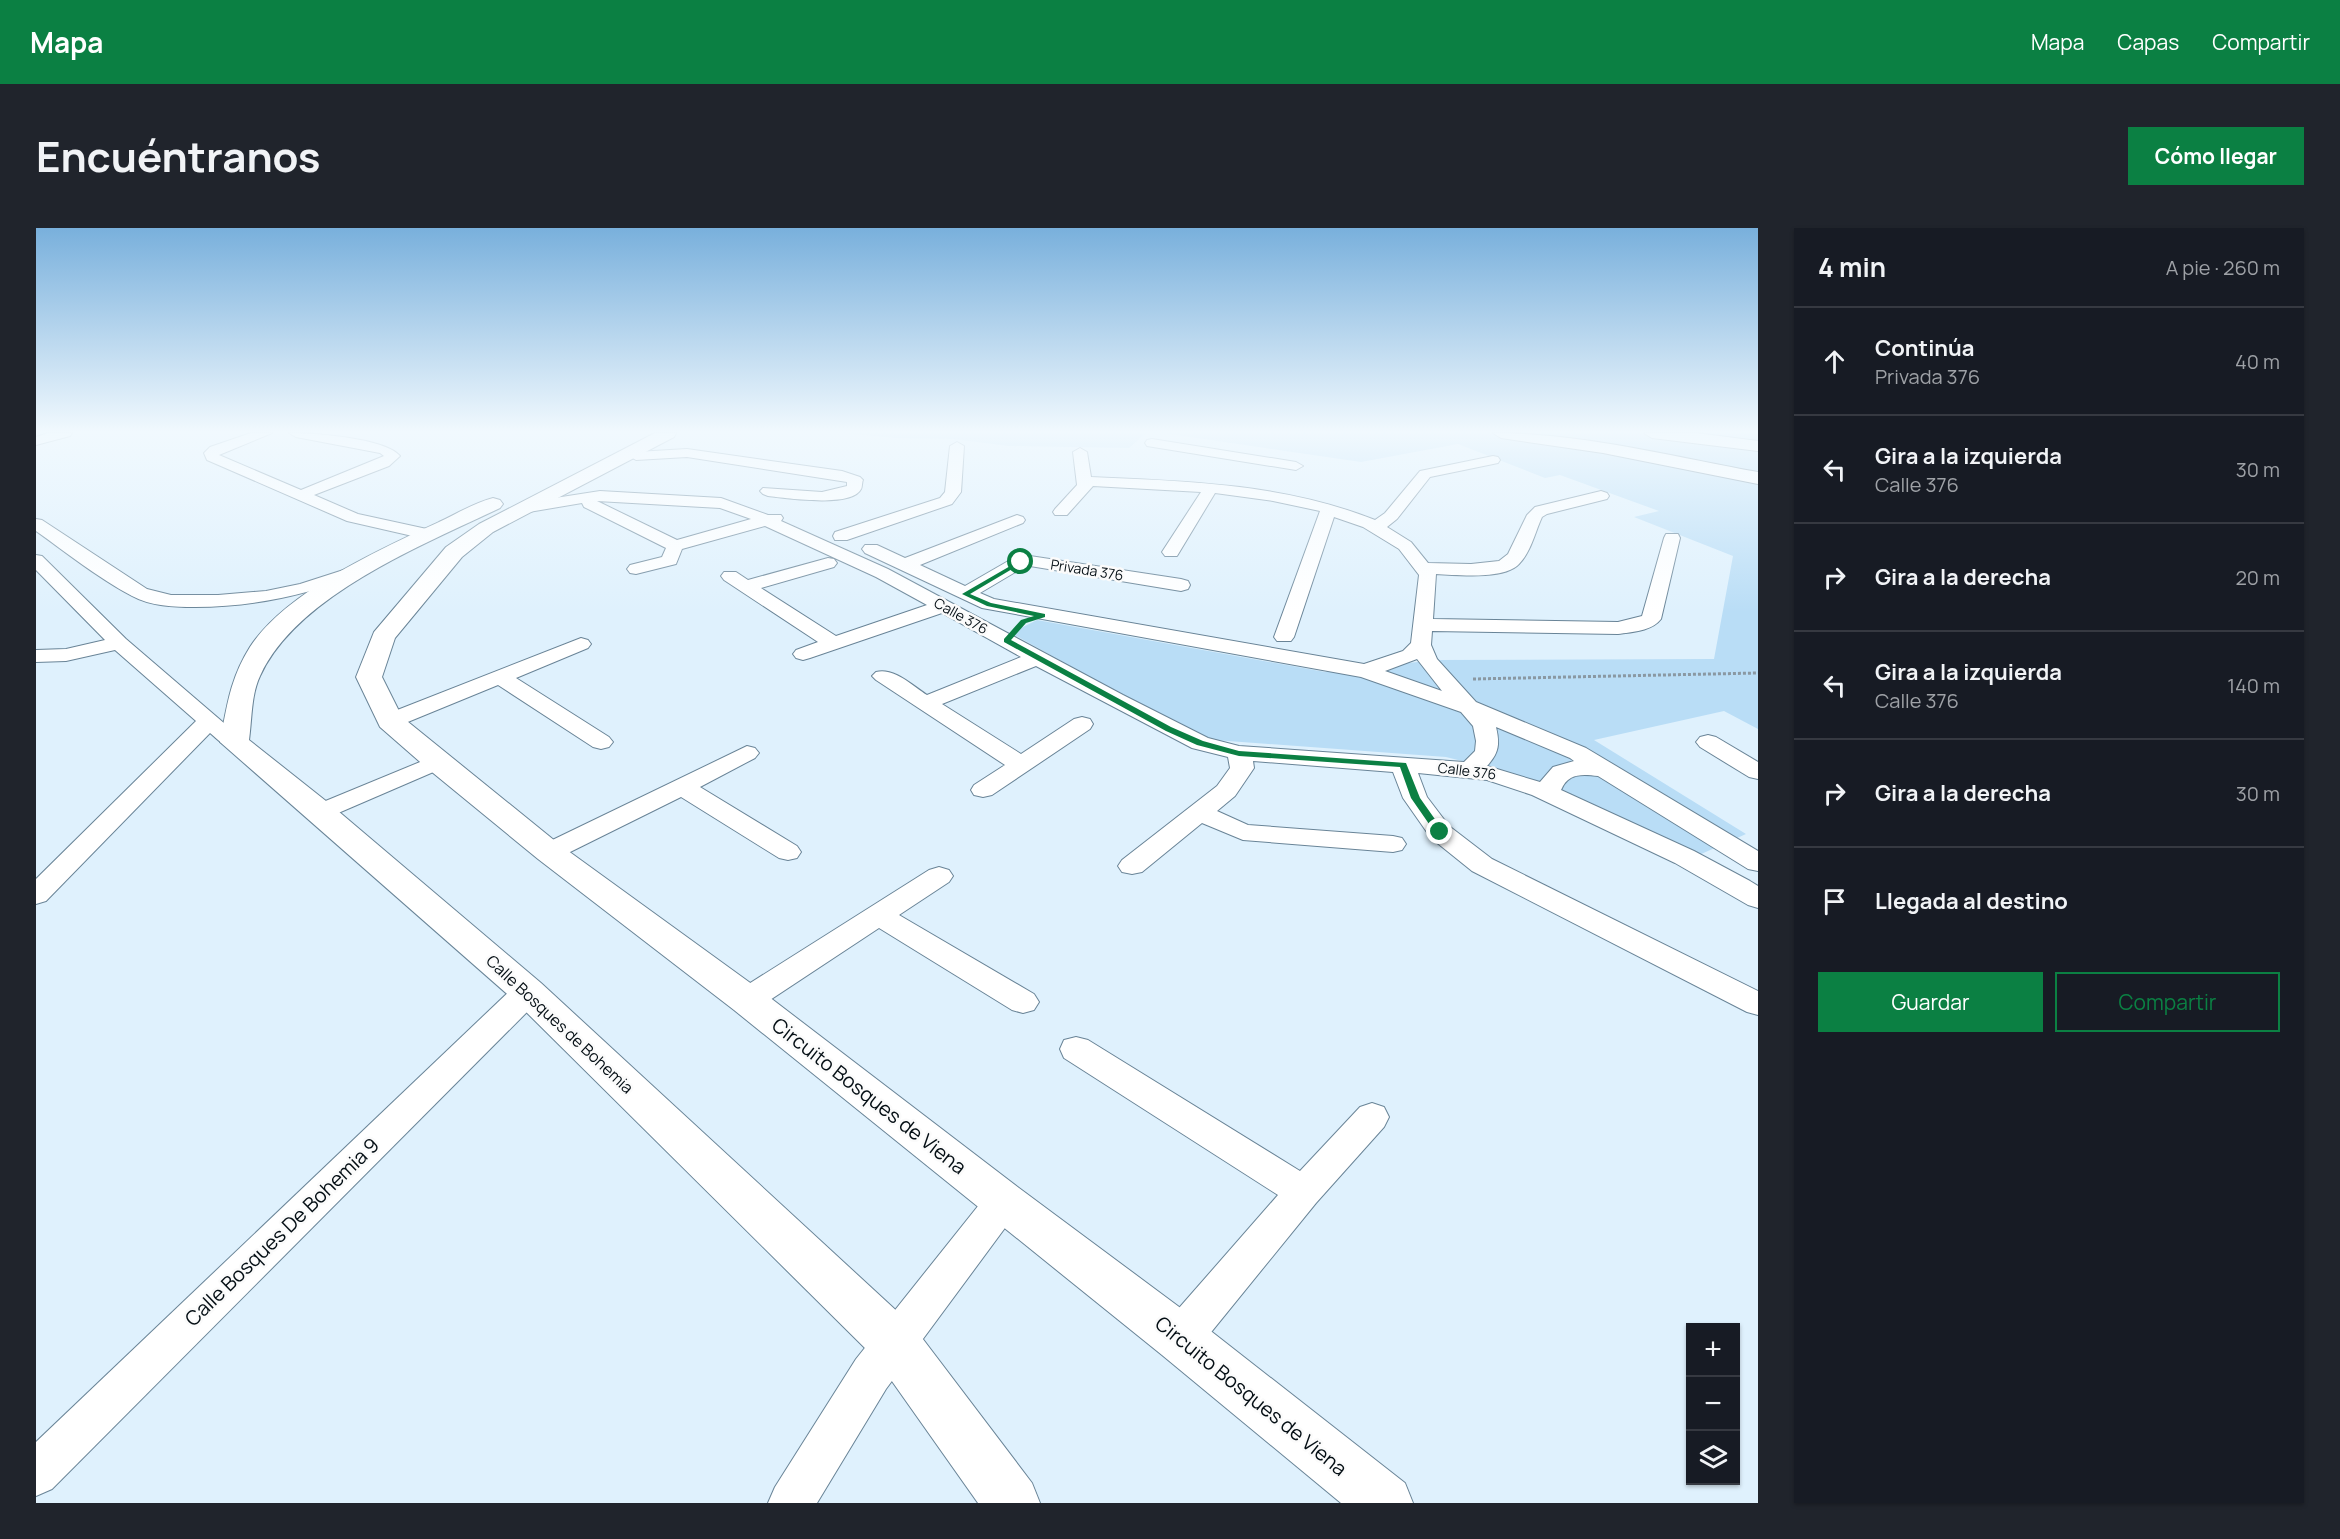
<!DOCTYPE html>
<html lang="es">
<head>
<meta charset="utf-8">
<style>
  :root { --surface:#171b24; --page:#20242c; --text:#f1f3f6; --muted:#9ea1a6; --line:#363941; --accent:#0b8043 }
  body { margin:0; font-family:Manrope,sans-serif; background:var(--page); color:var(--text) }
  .controls { position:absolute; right:18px; bottom:18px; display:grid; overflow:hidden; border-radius:0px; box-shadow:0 2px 4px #0004 }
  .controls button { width:54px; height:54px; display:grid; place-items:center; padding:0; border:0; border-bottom:2px solid var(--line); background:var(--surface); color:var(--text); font:30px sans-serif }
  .stop { position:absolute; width:18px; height:18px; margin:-14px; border:4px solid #0b8043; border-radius:50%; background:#fff }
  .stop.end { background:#0b8043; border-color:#fff; box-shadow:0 2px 6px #0008 }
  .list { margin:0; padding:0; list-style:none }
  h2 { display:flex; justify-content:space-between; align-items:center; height:78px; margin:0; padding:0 24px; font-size:26px }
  h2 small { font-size:20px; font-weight:400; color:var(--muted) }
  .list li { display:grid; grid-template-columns:39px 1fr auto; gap:18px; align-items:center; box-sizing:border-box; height:108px; padding:0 24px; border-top:2px solid var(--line) }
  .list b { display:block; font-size:22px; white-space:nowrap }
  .list p { margin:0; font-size:20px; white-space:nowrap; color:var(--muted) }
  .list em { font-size:20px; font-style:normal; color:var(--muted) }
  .actions { display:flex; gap:12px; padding:18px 24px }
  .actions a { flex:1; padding:14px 0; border:2px solid var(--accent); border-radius:0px; text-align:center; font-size:21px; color:var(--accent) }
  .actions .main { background:var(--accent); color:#fff }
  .icon { flex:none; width:33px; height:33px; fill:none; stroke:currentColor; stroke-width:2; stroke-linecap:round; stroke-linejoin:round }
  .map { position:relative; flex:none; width:1722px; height:1275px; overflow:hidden; border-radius:0px }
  header { display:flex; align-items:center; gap:36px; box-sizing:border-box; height:84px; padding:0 30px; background:var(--accent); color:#fff }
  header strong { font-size:28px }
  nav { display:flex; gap:33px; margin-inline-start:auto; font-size:21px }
  .intro { display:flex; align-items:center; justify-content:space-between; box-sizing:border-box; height:144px; padding:0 36px }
  h1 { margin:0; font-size:42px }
  .button { padding:15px 27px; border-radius:0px; background:var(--accent); color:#fff; font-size:21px; font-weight:700 }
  main { display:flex; gap:36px; padding:0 36px }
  aside { flex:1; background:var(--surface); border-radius:0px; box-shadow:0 2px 4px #0004 }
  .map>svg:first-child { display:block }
</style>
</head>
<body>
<header>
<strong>Mapa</strong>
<nav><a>Mapa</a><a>Capas</a><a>Compartir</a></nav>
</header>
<div class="intro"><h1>Encuéntranos</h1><a class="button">Cómo llegar</a></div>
<main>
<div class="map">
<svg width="1722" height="1275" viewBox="0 0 1722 1275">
  <rect width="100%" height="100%" fill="#dff1fd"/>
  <g fill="#b9ddf6">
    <path d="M808,205H1110L1093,220L973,218L917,211L860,210Z"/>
    <path d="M1127,205H1722V501L1688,483L1558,512L1710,606L1654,631L1478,546L1410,529L1165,511L975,405L1001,392L1289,444L1400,432L1678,431L1697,328L1598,289L1623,283L1524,247L1509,250L1422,216L1325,234Z"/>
  </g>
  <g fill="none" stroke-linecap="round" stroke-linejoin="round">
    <defs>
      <g id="minor">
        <path d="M12,205H36L34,208L0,217V209Z"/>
        <path d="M215,205H236L183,227L265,262L348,228L344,225L260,209L253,205C277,205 349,210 364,228L353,238L278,267L322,286L400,303L402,307L394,312L311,293L171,232L168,225L174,219Z"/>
        <path d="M1116,211L1260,234L1267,238L1260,242L1111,218L1109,215L1111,212Z"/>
        <path d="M921,214L928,218L925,264L916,276L811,312H799L797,308L799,304L904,270L909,264L914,218Z"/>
        <path d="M1044,220L1051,224L1055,249C1151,253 1249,256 1339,292L1349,285L1384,243L1457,228L1462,229L1464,232L1462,235L1394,249L1361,291L1351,299L1375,314L1392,335L1435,336L1463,333L1472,326L1491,287L1499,279L1565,263L1571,265L1573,268L1571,271L1511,286L1506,289C1499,304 1495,324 1483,336C1468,352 1421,347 1400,346L1397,391L1582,394L1606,388L1628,310L1630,306H1642L1644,310L1625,391C1616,403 1596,404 1582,406L1396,403L1395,417L1401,431L1440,474L1550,520L1722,623V643L1712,641L1562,548C1546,546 1532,545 1525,562L1658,623L1714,653L1722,658V680L1712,677L1639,635L1496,567L1451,552L1382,545L1391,569L1413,598L1456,631L1722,763V787L1711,784L1436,643L1395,610L1367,570L1357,544L1217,533L1218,540L1199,568L1181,583L1212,597L1357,608L1366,610L1370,616L1366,622L1357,624L1207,612L1166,595L1106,644L1096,646L1086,644L1082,638L1086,632L1181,558L1194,540L1192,529L1156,520L1000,438L906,476L985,526L1038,491L1046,489L1054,491L1057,496L1054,501L956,567L947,569L938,567L935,562L938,557L969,537L840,452L836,448L840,444C857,439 876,457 891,467L985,429L906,385L774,430L767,432L760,430L757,426L760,422L782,414L688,352L685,348L688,344H700L712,352L792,330L798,331L801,335L798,339L725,360L800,408L891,377L840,349L729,298L646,321L640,336L600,346L594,345L591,341L594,337L626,329L630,320L548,279L546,275L487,285L479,280L487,275L564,263L685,270L732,287H745L747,290L745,293L852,341L1087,467L1172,510L1203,518L1428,534L1439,523L1440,513L1437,498L1425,484L1325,449L946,380L829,325L826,321L829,317H841L869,330L981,287L987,289L989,292L987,295L884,337L929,358L974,332L994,328L1145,351L1152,353L1154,357L1152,361L1145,363L994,338L986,340L944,365L958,371L1328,436L1367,423L1375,415L1383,347L1363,321L1327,299L1298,289L1258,409L1255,413H1241L1238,409L1284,283L1237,273L1179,265L1141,328H1129L1126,324L1165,264L1057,258L1031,287H1019L1017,284L1019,281L1041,257L1037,224ZM561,273L684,280L715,291L641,312ZM1381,431L1406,463L1349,443ZM1460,499L1534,530L1538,533L1517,539L1504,554L1451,538C1463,525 1464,516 1460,499Z"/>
        <path d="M651,221L806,243L824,249L827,252C826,253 826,261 825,261C816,280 749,270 732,268L727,266L724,263L727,260L786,264L811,258V254L651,229L600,232L593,228L600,224Z"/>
        <path d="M0,291L6,292L111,361L135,367H182L230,363L264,356L323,337L329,338L332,342L329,346C269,366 222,379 159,379C138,379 114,378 96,368C62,350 31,325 0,303Z"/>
        <path d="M0,327L6,328L90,411L210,514L206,519C191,523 185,514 174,505L10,673L0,676V651L160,493L79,422L30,433L0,434V422L30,421L69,412L0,342Z"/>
        <path d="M545,410L552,412L555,416L552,420L480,450L573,509L577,514L573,519L565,521L557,519L462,457L362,498L354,500L346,498L343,493L346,488Z"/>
        <path d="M1672,507L1680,509L1722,534V551L1713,549L1664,519L1660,514L1664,509Z"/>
        <path d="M711,518L719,520L723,525L719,530L664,559L761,618L765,624L761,630L752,632L743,630L645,569L522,630L513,632L504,630L500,624L504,618Z"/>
        <path d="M401,527L409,529L413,534L409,539L293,589L284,592L275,589L271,584L275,579Z"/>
        <path d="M903,639L913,642L917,648L913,654L863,687L998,766L1003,774L998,782L987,785L976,782L843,700L722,780L711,783L700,780L695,772L700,764L893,642Z"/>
        <path d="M492,753L503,756L507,764L503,772L16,1261L0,1268V1214L481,756Z"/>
        <path d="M1040,809L1052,812L1264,943L1324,879L1336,875L1348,879L1353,889L1348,899L1280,975L1159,1124L1144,1130L1129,1124L1123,1110L1129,1096L1242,967L1028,830L1024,821L1028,812Z"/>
        <path d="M967,958L980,963L986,974L980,985L850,1161L781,1275H732L739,1259L820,1131L954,963Z"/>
      </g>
      <g id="major">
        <path d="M619,205H640L638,209L457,304L426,329L359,410L346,449L366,489L524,617L724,762L983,960L1162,1093L1369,1255L1377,1275H1305L1126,1127L698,782L502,631L391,540L344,499L320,449L338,404L410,319L443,296Z"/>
        <path d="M1457,205C1546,205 1634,228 1722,244V256L1567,225L1465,210Z"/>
        <path d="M1608,205H1660L1722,213V223L1616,210Z"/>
        <path d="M457,270L464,272L467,276L464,280C387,317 261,367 224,448C215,467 216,491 213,512L295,577L505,755L877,1098L996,1255L1004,1275H942L841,1132L479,773L184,514C191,478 194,451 214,419C250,364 344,321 403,294C420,286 438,275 457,270Z"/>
      </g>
    </defs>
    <use href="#minor" stroke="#698497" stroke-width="2"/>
    <use href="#major" stroke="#698497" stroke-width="2"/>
    <path stroke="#8a98a2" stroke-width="3" stroke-dasharray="3 2" stroke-linecap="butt" d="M1437,451L1722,445"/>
    <use href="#minor" fill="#fff" fill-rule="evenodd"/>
    <use href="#major" fill="#fff" fill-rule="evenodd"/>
  </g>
  <linearGradient id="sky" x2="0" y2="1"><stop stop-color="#79b0dc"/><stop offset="0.53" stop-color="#f1f9fe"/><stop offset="1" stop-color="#f1f9fe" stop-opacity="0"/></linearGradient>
  <rect width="1722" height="384" fill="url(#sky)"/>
  <path fill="#0b8043" d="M983,333L988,334L934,366L955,375L1009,386V389L990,395L975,412L1135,499L1167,513L1203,523L1370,535L1384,570L1408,604L1400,606L1375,570L1364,539L1203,528L1161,517L1130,503L968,414V411L985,392L998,388L951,378L926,366Z"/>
  <g text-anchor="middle" stroke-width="5" stroke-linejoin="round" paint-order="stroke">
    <g font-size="14" fill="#040e14" stroke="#fbfbfb">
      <text transform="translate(1051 342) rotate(9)" y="5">Privada 376</text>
      <text transform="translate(925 388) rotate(29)" y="5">Calle 376</text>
      <text transform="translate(1431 543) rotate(7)" y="5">Calle 376</text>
    </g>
    <g font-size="16" fill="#040e14" stroke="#fbfbfb">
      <text transform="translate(524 796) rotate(43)" y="6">Calle Bosques de Bohemia</text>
    </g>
    <g font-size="20" fill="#040e14" stroke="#fbfbfb">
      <text transform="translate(833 868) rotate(38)" y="7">Circuito Bosques de Viena</text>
      <text transform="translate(246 1004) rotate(-44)" y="7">Calle Bosques De Bohemia 9</text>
      <text transform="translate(1215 1168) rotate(39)" y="7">Circuito Bosques de Viena</text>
    </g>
  </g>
</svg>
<div class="controls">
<button>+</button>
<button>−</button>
<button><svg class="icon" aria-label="layers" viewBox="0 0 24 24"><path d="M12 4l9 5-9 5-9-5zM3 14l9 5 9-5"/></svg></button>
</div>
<div class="stop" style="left:985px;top:334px"></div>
<div class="stop end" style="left:1404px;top:604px"></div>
</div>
<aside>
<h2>4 min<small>A pie · 260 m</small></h2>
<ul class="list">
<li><svg class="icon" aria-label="ahead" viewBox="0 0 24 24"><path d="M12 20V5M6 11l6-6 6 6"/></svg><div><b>Continúa</b><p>Privada 376</p></div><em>40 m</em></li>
<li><svg class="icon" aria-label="left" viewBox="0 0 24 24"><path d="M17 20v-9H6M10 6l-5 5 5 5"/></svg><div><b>Gira a la izquierda</b><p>Calle 376</p></div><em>30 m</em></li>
<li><svg class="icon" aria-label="right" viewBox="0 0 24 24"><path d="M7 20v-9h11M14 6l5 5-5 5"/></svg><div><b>Gira a la derecha</b></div><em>20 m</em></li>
<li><svg class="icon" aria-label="left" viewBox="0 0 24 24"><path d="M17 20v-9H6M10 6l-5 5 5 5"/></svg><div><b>Gira a la izquierda</b><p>Calle 376</p></div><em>140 m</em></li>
<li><svg class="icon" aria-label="right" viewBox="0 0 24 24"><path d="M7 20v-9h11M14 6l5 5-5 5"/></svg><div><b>Gira a la derecha</b></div><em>30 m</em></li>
<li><svg class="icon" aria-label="arrive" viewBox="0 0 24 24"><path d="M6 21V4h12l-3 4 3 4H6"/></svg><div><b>Llegada al destino</b></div></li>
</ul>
<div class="actions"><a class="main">Guardar</a><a>Compartir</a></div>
</aside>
</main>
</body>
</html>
